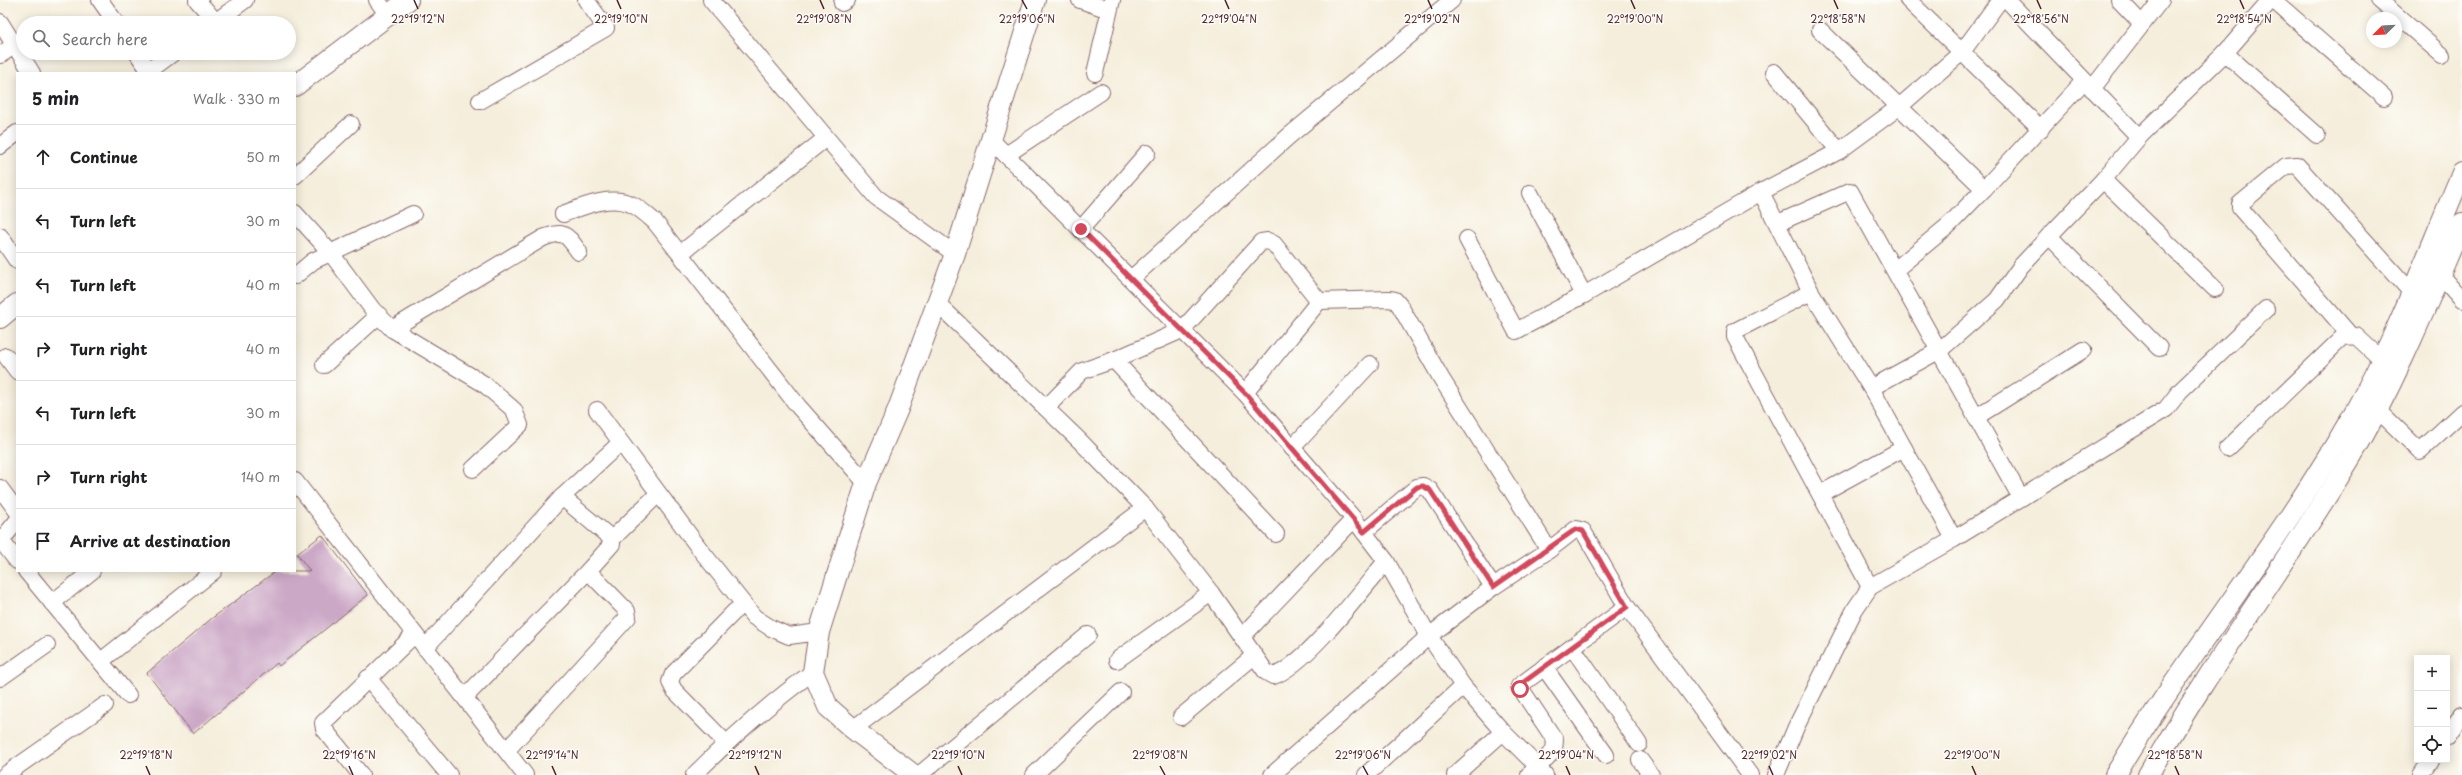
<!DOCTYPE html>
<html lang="en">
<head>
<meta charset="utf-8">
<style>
  :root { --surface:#fff; --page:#f6f6f6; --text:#202124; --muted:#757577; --line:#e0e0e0 }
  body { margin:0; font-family:"Playpen Sans",sans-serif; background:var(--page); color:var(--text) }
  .controls { position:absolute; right:12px; bottom:12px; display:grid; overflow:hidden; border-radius:0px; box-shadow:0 2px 10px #0003 }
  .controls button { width:36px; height:36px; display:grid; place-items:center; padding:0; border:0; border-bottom:1px solid var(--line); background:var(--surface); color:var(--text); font:20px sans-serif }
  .compass { position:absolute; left:2366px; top:12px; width:36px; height:36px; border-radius:50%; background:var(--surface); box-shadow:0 2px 10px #0003; rotate:246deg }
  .stop { position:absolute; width:12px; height:12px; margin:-9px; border:3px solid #d1495b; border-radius:50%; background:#fff }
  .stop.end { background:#d1495b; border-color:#fff; box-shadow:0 1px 4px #0008 }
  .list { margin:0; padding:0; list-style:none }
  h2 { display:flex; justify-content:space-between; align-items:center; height:52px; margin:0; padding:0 16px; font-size:17px }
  h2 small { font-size:13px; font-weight:400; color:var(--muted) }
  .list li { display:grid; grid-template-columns:26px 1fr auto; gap:12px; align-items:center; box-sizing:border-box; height:64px; padding:0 16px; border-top:1px solid var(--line) }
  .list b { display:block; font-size:15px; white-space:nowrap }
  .list em { font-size:13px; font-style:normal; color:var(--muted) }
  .icon { flex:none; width:22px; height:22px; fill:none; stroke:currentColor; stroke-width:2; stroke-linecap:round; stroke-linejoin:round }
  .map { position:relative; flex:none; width:2462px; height:775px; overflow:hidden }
  .search { position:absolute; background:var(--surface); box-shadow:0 2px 10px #0003; left:16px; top:16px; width:280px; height:44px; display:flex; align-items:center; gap:10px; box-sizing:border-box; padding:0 14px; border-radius:22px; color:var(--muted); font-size:15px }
  .panel { position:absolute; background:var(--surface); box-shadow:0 2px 10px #0003; left:16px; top:72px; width:280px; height:500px; border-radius:0px }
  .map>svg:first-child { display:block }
</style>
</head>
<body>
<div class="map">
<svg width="2462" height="775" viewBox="0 0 2462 775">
  <rect width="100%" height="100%" fill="#fdfcf7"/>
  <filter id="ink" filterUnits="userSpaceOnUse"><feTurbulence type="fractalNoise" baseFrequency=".025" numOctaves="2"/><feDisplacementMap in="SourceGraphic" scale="8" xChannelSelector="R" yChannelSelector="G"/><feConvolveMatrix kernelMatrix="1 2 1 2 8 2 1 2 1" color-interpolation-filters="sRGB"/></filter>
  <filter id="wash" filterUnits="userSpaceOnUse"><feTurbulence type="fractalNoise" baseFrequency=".012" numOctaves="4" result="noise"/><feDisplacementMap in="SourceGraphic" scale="16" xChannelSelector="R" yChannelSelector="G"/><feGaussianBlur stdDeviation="0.9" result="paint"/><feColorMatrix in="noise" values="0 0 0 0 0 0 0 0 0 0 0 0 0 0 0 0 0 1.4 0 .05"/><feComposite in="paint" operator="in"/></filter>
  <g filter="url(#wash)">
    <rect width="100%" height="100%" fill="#f5eedc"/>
    <g id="blocks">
      <path fill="#cca8c7" d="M322,535L368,595L279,666L277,663L193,734L147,673L211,619L276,571H310L297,554Z"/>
    </g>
  </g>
  <g filter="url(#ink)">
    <use href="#blocks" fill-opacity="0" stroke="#866769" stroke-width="1"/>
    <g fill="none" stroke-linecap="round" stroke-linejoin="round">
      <defs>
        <g id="minor">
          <path d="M100,0L116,23"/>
          <path d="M197,0L216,22"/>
          <path d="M377,0L388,15"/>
          <path d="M711,0L876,197L955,254"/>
          <path d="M1080,0L1109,10"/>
          <path d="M1908,0L2041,129"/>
          <path d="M2007,0L2139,137L2225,53L2271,0"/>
          <path d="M2119,0L2141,23"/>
          <path d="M2273,0L2384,97"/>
          <path d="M2379,0L2442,55"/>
          <path d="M842,3L847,0"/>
          <path d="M0,22L32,73"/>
          <path d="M214,23L245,0"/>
          <path d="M1820,30L1984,189L2083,82"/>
          <path d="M137,53L151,73"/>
          <path d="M2225,53L2317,135"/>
          <path d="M0,55L15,45"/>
          <path d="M149,71L173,53"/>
          <path d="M1774,72L1839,151"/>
          <path d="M1095,73L1112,0"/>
          <path d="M2092,89L2161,0"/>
          <path d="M480,101L606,28L586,0"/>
          <path d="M2139,137L2103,180L2049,236L2159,348"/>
          <path d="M0,146L17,133"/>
          <path d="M1006,155L1101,92"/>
          <path d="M295,176L351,124"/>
          <path d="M2103,180L2215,289"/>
          <path d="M1530,193L1584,295"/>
          <path d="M295,213L330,252L373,310L392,329L484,384L514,410L520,425L473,469"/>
          <path d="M563,214C584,206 611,194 633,205C641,209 649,217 655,222L798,406L866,483"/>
          <path d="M1778,223L1850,191L2021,498"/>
          <path d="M1081,229L1147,153"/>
          <path d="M0,236L17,261"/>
          <path d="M1467,239L1516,331L1584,295L1761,192"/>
          <path d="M681,253L826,138"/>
          <path d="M1895,270L1949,225L1984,189"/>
          <path d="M2440,275L2462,300"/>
          <path d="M295,276L313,261L413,214"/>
          <path d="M1131,279L1289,136L1452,0"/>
          <path d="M1811,292L1735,331V337L1870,587"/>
          <path d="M937,303L1080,441L1145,508L1211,593L1266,672L1273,676C1304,667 1363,589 1386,561L1354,519L1245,393L992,141"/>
          <path d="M392,329L543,238C565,230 566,234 579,252"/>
          <path d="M2350,335L2240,208V204L2286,166L2297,165L2412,293"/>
          <path d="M6,356L17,371"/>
          <path d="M1114,360L1276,534"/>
          <path d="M324,365L379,315"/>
          <path d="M1871,388L1940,350L1997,300L2021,266L2049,236"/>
          <path d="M1245,393L1319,301"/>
          <path d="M1046,408L1082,371L1114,360L1182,330L1261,242L1268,241L1274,244L1319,301L1389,299L1395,300L1400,306L1441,378L1549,550L1493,587L1429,636L1386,561"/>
          <path d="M597,410L699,548L754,617L771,628L789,636L819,632"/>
          <path d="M2378,410L2420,451L2462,412"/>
          <path d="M1976,417L2083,350"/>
          <path d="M1292,448L1370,364"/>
          <path d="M2227,449L2343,337L2356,336L2382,360"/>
          <path d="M295,481L525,775"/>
          <path d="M0,488L17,511"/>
          <path d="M1820,494L1904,448"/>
          <path d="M17,521L4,537L3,543L17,561"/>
          <path d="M1364,532L1417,487L1423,486L1430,490L1493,587"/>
          <path d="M612,539L658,494"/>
          <path d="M1954,539L1871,388L1811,292L1761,192L1839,151L1899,107L1962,52L2000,0"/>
          <path d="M1549,550L1576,529L1583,531L1627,607L1750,775"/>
          <path d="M26,571L128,695"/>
          <path d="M52,603L92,571"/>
          <path d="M1242,637L1354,519"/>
          <path d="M1572,647L1639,744"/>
          <path d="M425,648L562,497L620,443"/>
          <path d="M1117,660L1211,593"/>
          <path d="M101,661L214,571"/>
          <path d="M1544,667L1606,755"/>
          <path d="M0,678L47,645"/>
          <path d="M368,678L449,775"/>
          <path d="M465,697L588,571"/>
          <path d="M1181,717L1254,656"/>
          <path d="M853,729L1145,508"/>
          <path d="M2447,737L2462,714"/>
          <path d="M726,743L674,690L670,682L673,674L735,611"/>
          <path d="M507,750L628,617L627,611L588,571L612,544V539L562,497"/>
          <path d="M1640,760L1651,775"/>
          <path d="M5,775L105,705"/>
          <path d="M361,775L324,729L323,723L414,635"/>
          <path d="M694,775C732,737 770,703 813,672"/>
          <path d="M919,775L1088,635"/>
          <path d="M1034,775L1121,692"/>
          <path d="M1272,775L1429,636L1463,686L1503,732"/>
          <path d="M1366,775L1463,686"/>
          <path d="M1455,775L1503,732L1538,767L1529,775"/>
          <path d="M1545,775L1538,767L1554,750L1555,740L1519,686L1627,607"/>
          <path d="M1776,775L1796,727L1855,609L1870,587L1954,539L2166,409L2180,391L2266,309"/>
          <path d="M2421,775L2431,760"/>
        </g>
        <g id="tertiary">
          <path d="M295,86L408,0"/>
          <path d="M0,318L17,304"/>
          <path d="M914,775L853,729L828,707L813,672L819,632L866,483L898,409L955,254L1035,0"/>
          <path d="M2115,775C2189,651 2283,539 2354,413C2397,337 2427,254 2462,173"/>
          <path d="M2148,775C2210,666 2286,565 2351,457C2396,382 2428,302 2462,223"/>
        </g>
      </defs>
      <use href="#minor" stroke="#866769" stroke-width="18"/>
      <use href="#tertiary" stroke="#866769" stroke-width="22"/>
      <use href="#minor" stroke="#fff" stroke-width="16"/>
      <use href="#tertiary" stroke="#fff" stroke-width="20"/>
    </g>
  </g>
  <g fill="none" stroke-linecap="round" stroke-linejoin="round" filter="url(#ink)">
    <path stroke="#d1495b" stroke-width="5" d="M1081,229L1245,393L1364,532L1417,487L1423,486L1430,490L1493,587L1576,529L1583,531L1627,607L1521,684L1520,689"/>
  </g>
  <path fill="none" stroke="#4a1f2b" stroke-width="1.5" d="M414,0L418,9M617,0L621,9M820,0L824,9M1022,0L1027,9M1225,0L1229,9M1428,0L1432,9M1631,0L1635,9M1834,0L1838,9M2037,0L2041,9M2240,0L2244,9M146,766L150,775M349,766L353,775M552,766L556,775M755,766L759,775M958,766L962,775M1160,766L1165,775M1363,766L1368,775M1566,766L1570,775M1769,766L1773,775M1972,766L1976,775M2175,766L2179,775"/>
  <g font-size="10" text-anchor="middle" fill="#4a1f2b" stroke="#fdfcf7" stroke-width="3" stroke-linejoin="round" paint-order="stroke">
    <text x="418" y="23">22°19'12"N</text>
    <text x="621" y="23">22°19'10"N</text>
    <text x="824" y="23">22°19'08"N</text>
    <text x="1027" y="23">22°19'06"N</text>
    <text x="1229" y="23">22°19'04"N</text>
    <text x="1432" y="23">22°19'02"N</text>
    <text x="1635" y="23">22°19'00"N</text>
    <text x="1838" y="23">22°18'58"N</text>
    <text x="2041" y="23">22°18'56"N</text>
    <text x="2244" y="23">22°18'54"N</text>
    <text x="146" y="759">22°19'18"N</text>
    <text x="349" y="759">22°19'16"N</text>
    <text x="552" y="759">22°19'14"N</text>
    <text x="755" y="759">22°19'12"N</text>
    <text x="958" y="759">22°19'10"N</text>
    <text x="1160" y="759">22°19'08"N</text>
    <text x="1363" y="759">22°19'06"N</text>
    <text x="1566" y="759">22°19'04"N</text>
    <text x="1769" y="759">22°19'02"N</text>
    <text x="1972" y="759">22°19'00"N</text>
    <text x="2175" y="759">22°18'58"N</text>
  </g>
</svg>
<div class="controls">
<button>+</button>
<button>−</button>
<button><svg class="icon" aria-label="locate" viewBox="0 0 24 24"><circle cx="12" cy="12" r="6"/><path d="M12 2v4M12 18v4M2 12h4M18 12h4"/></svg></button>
</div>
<svg class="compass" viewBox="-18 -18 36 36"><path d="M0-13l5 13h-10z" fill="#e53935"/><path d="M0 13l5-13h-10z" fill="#757577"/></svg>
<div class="stop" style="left:1520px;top:689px"></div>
<div class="stop end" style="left:1081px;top:229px"></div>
<div class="search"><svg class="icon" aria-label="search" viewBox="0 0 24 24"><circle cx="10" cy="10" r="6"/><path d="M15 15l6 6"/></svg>Search here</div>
<section class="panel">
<h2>5 min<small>Walk · 330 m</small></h2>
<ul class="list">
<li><svg class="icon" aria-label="ahead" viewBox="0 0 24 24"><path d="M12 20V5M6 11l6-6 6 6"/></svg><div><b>Continue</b></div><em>50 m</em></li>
<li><svg class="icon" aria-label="left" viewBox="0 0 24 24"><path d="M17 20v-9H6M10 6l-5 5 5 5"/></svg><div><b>Turn left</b></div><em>30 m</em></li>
<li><svg class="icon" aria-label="left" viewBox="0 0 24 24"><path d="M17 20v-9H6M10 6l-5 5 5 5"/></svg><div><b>Turn left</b></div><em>40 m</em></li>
<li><svg class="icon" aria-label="right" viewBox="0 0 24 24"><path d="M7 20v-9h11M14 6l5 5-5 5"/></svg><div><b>Turn right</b></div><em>40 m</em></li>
<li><svg class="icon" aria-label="left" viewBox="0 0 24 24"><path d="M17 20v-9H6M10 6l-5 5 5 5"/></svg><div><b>Turn left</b></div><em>30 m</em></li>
<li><svg class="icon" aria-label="right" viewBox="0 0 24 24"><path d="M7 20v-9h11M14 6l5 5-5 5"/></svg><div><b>Turn right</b></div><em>140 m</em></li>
<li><svg class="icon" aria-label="arrive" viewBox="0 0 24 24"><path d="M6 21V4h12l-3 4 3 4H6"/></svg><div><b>Arrive at destination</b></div></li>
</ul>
</section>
</div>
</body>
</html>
